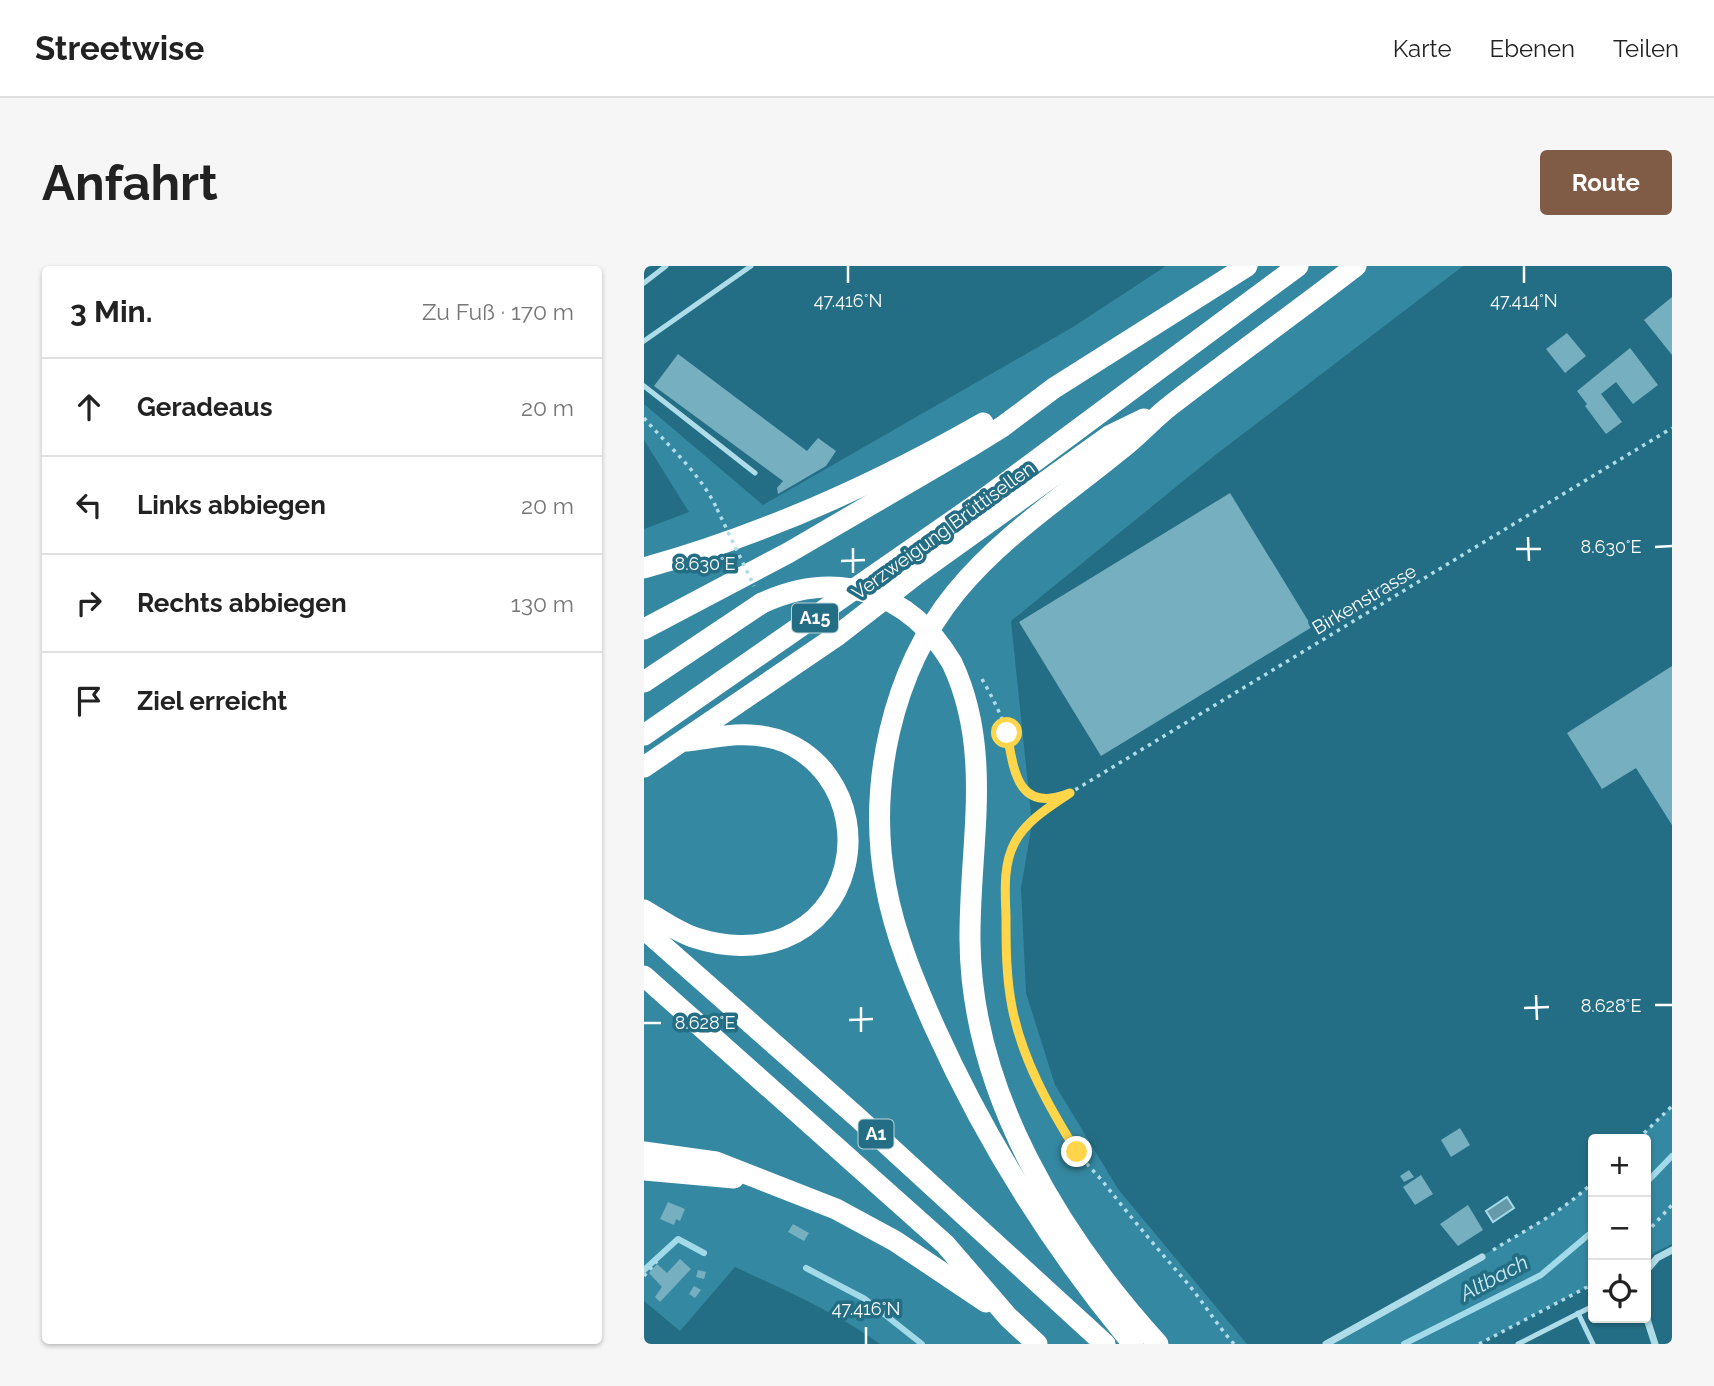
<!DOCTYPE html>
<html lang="de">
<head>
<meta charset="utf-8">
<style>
  :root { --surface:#fff; --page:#f6f6f6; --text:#222; --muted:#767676; --line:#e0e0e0; --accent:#805c46 }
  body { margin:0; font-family:Raleway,sans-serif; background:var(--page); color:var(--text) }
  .controls { position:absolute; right:21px; bottom:21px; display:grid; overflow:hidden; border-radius:7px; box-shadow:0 2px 5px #0004 }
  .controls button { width:63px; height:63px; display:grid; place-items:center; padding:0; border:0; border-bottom:2px solid var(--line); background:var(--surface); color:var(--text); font:35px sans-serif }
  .stop { position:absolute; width:21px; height:21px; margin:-16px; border:5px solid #ffd54a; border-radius:50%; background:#fff }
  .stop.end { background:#ffd54a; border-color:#fff; box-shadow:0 2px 7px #0008 }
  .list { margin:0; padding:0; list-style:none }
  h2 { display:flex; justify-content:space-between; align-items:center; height:91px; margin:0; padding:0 28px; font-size:30px }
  h2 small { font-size:23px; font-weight:400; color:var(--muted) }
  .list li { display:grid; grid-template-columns:46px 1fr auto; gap:21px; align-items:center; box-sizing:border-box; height:98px; padding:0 28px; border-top:2px solid var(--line) }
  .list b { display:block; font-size:26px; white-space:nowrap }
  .list em { font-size:23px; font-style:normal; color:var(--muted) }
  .icon { flex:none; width:38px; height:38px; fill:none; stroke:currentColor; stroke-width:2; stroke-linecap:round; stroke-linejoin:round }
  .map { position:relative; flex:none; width:1028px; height:1078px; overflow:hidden; border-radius:7px }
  header { display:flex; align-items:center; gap:42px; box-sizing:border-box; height:98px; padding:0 35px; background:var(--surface); border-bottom:2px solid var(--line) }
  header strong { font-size:33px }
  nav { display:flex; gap:38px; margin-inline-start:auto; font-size:24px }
  .intro { display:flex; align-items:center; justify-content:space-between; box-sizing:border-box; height:168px; padding:0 42px }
  h1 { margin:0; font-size:49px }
  .button { padding:18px 32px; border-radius:7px; background:var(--accent); color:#fff; font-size:24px; font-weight:700 }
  main { display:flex; gap:42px; padding:0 42px }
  aside { flex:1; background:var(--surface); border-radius:7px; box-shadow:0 2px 5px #0004 }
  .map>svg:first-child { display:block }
</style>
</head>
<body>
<header>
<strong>Streetwise</strong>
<nav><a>Karte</a><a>Ebenen</a><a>Teilen</a></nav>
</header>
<div class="intro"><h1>Anfahrt</h1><a class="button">Route</a></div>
<main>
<aside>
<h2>3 Min.<small>Zu Fuß · 170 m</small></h2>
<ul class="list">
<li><svg class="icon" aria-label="ahead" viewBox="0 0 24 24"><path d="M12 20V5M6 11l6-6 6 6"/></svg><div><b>Geradeaus</b></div><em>20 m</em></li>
<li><svg class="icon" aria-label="left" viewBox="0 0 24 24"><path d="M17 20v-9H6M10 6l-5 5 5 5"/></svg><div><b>Links abbiegen</b></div><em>20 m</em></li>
<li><svg class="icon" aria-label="right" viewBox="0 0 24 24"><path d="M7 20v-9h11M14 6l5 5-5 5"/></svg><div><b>Rechts abbiegen</b></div><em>130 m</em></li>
<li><svg class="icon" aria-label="arrive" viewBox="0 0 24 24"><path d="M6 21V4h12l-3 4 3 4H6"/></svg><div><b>Ziel erreicht</b></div></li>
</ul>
</aside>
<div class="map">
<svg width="1028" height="1078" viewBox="0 0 1028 1078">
  <rect width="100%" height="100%" fill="#246e85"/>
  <g fill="#3588a1">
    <path d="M522,0H819L570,190L367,355L388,558L377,622L382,727L411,819L474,923L603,1078H236C192,1046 140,1024 91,1001L36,1065L0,1035V263L45,246L0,174V138L119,239L429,61Z"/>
    <path d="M1028,840V978L1002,991V873H994Z"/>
    <path d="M949,916V1018L835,1078H682C742,1045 801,1012 860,977C891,958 923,942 949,916Z"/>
  </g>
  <path fill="#679aa9" stroke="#a2dae9" stroke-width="2" d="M863,931L870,942L849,956L842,945Z"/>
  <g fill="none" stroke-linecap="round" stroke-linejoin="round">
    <g stroke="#a2dae9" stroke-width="6">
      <path d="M1002,917L1028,890"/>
      <path d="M162,1002L221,1033L278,1078"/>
      <path d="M0,1004L34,973L60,987"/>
      <path d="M760,1078L897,1009L949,965"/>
    </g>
  </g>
  <g fill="#75afc0">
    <path d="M1028,31V89L1000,54Z"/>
    <path d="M923,67L942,90L921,107L902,83Z"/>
    <path d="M986,82L1014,119L989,138L972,116L957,128L978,156L962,168L941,140L943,138L933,125Z"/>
    <path d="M34,88L163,185L174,172L192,185L182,200L134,228L133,222L139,215L10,120Z"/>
    <path d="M586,227L668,361L457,490L375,356Z"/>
    <path d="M1028,400V559L992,502L958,523L923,467Z"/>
    <path d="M816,862L826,879L807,891L797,874Z"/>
    <path d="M765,904L770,911L760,916L756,910Z"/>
    <path d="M777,909L789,928L771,939L759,921Z"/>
    <path d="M24,936L41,943L36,955L32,953L30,959L16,953Z"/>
    <path d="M824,939L839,964L814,980L796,958Z"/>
    <path d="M149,958L165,967L160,975L144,966Z"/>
    <path d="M36,993L47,1003L16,1036L11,1031L18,1021L5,1007L13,998L23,1007Z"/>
    <path d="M54,1004L62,1006L60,1013L52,1011Z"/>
    <path d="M50,1020L57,1024L51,1032L45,1028Z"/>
  </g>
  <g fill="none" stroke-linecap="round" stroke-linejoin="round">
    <g stroke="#aedce8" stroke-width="3.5" stroke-dasharray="3.5 5" stroke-linecap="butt">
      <path d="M0,152C25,181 57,208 73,243"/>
      <path d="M338,413C348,431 358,449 363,469C371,498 371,546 418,530"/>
      <path d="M994,873L1028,840"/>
      <path d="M1002,967L1028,939"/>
      <path d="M849,984C883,963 920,945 949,916"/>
      <path d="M0,1010L13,995"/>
      <path d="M590,1078C571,1057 557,1032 538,1011C511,980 485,949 460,917C451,906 440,896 432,884C403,842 381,794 368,744C362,719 362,691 362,665C361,586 359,573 426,527L1028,162"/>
      <path d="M835,1078L949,1018"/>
    </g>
    <g stroke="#aedce8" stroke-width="5">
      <path d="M0,17L22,0"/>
      <path d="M0,75L107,0"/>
      <path d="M0,120L111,207"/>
      <path d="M934,1047L949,1078"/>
      <path d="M874,1078L949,1040"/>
    </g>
    <g stroke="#aedce8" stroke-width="7">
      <path d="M1002,1005L1013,992L1028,984"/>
      <path d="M1002,1050L1011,1078"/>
      <path d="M682,1078L838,991"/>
    </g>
    <g stroke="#fff" stroke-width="21">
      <path d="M0,302C119,269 232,218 339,157"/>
      <path d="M0,363L144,287L324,182L358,161L410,122L603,0"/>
      <path d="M308,397C350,486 325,580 326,674C327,825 415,969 514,1078"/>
      <path d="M0,416L118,337"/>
      <path d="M0,469L340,233L654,0"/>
      <path d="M0,501L194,369L274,307L465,170L500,153"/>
      <path d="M0,644C17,654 33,666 52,672C80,681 112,683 140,672C205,646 222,564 184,511C170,491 147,475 123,471C97,465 69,472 43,475"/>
      <path d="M0,663L213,851L461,1078"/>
      <path d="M0,710L301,978L364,1051L393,1078"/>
      <path d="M0,886L72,896L192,943L251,975L342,1036"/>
      <path d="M0,904L90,912"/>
      <path d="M489,1078C410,983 342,875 291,762C271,717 251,670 242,621C223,521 247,406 312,326C359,269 420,230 476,184C494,170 509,153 527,139C588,92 651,47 712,0"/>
    </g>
    <path stroke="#aedce8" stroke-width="3.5" stroke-dasharray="3.5 5" stroke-linecap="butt" d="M73,243L110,320"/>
    <path stroke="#fff" stroke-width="21" d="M118,337C194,302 266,326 308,397"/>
  </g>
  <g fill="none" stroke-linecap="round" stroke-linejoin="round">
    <path stroke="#ffd54a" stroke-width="9" d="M363,467C370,506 374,548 426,527C407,540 383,554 371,576C359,598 361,625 362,650C362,680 362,710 368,741C378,793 405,841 433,886"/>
  </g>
  <path fill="none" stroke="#fff" stroke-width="2.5" d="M204,0V17M880,0V17M884,271L885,295M1011,281L1028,280M209,282V307M872,283H897M197,295L221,294M0,298H17M892,729L893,754M1011,739H1028M217,741V766M880,742L905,741M205,754L229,753M0,757H17M222,1061V1078"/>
  <g text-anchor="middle" stroke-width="7" stroke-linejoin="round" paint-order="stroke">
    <g fill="#246e85" stroke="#bdd4da" stroke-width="2">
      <rect x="148" y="337.5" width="46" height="29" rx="5"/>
      <rect x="214.5" y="853.5" width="35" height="29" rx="5"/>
    </g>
    <g font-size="18" font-weight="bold" fill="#fff">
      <text x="171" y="358">A15</text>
      <text x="232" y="874">A1</text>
    </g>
    <g font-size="19" fill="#fff" stroke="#246e85">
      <text transform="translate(299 264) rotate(-36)" y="7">Verzweigung Brüttisellen</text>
      <text transform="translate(720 333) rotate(-31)" y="7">Birkenstrasse</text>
    </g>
    <g font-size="21" font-style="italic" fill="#caebf4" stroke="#246e85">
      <text transform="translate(850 1012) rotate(-28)" y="7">Altbach</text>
    </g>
  </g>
  <g font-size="18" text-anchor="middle" fill="#fff" stroke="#246e85" stroke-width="7" stroke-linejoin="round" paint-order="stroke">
    <text x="204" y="41">47.416°N</text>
    <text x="880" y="41">47.414°N</text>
    <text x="967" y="287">8.630°E</text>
    <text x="61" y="304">8.630°E</text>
    <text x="967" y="746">8.628°E</text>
    <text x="61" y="763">8.628°E</text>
    <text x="222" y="1049">47.416°N</text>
  </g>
</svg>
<div class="controls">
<button>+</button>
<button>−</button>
<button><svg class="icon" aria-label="locate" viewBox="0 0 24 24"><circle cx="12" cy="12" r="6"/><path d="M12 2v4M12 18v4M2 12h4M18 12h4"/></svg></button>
</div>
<div class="stop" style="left:363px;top:467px"></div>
<div class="stop end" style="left:433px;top:886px"></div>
</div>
</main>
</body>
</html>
